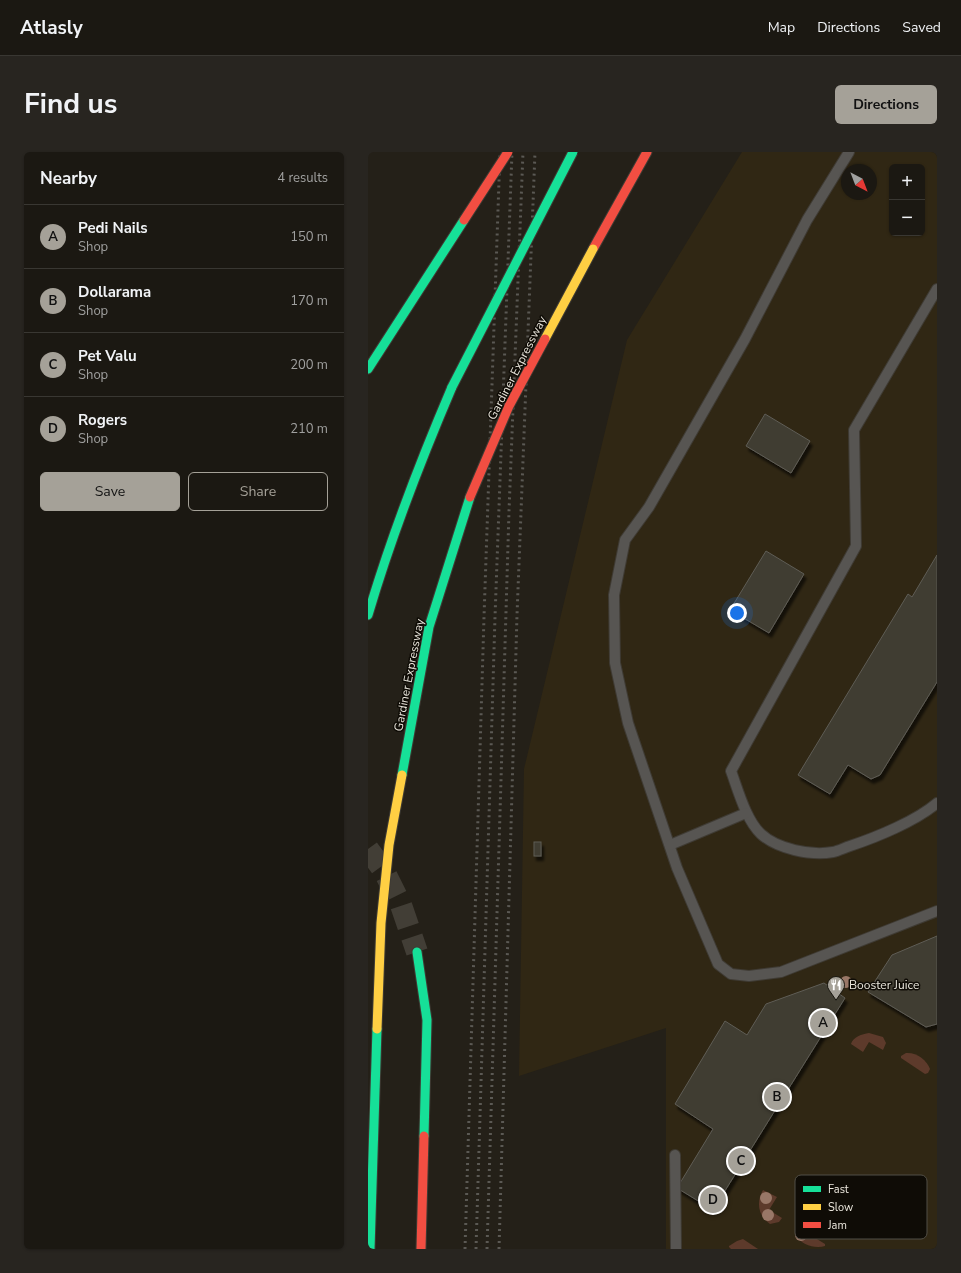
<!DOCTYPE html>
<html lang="en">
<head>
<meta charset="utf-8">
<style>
  :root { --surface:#1b1812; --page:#282520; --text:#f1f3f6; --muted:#a0a09f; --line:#393732; --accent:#a5a198 }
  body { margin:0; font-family:"Nunito Sans",sans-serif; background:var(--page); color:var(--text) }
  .controls { position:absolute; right:12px; top:12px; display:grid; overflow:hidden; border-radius:6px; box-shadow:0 1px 3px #0004 }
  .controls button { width:36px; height:36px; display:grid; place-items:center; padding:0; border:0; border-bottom:1px solid var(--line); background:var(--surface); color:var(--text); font:20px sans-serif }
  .compass { position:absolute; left:473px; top:12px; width:36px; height:36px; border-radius:50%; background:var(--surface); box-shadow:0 1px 3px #0004; rotate:138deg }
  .you { position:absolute; left:369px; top:461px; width:14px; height:14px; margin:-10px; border:3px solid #fff; border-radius:50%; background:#1a73e8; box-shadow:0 0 0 6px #1a73e833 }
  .badge { display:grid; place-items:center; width:26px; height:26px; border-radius:50%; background:var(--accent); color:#111; font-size:13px; font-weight:700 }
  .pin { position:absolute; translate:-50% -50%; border:2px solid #fff; box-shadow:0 1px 4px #0006 }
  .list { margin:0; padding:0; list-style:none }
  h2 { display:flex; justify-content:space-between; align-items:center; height:52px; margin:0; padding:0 16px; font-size:17px }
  h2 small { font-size:13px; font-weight:400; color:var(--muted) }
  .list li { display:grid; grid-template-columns:26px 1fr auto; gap:12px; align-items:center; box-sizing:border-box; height:64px; padding:0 16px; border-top:1px solid var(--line) }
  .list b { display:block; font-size:15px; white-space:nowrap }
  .list p { margin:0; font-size:13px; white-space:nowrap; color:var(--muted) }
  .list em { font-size:13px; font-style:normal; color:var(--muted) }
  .actions { display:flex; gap:8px; padding:12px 16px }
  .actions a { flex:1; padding:9px 0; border:1px solid var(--accent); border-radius:6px; text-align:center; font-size:14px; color:var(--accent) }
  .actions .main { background:var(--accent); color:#111 }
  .map { position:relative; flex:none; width:569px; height:1097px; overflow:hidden; border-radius:6px }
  header { display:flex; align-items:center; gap:24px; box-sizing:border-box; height:56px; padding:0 20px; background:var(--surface); border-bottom:1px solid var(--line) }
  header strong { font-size:19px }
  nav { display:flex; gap:22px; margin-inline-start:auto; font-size:14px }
  .intro { display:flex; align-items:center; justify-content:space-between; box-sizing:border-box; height:96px; padding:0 24px }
  h1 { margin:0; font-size:28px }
  .button { padding:10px 18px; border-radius:6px; background:var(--accent); color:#111; font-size:14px; font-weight:700 }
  main { display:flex; gap:24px; padding:0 24px }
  aside { flex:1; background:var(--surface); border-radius:6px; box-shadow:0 1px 3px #0004 }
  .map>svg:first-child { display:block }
</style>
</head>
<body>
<header>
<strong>Atlasly</strong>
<nav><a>Map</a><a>Directions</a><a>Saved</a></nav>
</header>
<div class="intro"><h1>Find us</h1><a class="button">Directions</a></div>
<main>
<aside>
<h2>Nearby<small>4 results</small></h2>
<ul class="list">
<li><span class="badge">A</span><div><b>Pedi Nails</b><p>Shop</p></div><em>150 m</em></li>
<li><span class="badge">B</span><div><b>Dollarama</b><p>Shop</p></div><em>170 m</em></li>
<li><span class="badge">C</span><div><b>Pet Valu</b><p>Shop</p></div><em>200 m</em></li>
<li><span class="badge">D</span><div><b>Rogers</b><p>Shop</p></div><em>210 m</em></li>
</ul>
<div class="actions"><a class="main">Save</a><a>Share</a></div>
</aside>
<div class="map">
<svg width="569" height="1097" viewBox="0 0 569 1097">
  <defs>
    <filter id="shadow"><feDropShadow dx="2.5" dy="4.5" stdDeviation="1" flood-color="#0009"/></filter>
  </defs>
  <rect width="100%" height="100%" fill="#242018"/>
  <path fill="#302714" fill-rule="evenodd" d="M374,0H569V1097H298V876L151,924L156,617L259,188ZM524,15H554V81H524ZM479,18H503V42H479Z"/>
  <g fill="#5d3a2b">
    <path d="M501,881L515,885L518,891L515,898L501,890L495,900L483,892C485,885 494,882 501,881Z"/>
    <path d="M538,901C548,900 559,908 562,917L560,921L557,922L533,906V904Z"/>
    <path d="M395,1038L409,1045L401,1058L414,1066L411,1070L402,1072C390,1064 388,1050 395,1038Z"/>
    <path d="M429,1076H431L457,1092V1094C447,1097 433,1093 428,1083Z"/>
    <path d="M375,1087L390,1097H363L361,1095V1094L369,1089Z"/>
  </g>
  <g fill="#3f3c30" stroke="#5f5d56" filter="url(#shadow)">
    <path d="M397,262L442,289L423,321L378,294Z"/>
    <path d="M398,399L436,422L401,481L362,458Z"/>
    <path d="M569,403V530L512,623L503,627L480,613L462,642L430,623L540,442L544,445Z"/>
    <rect x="166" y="690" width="7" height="14"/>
    <path d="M569,784V872L558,875L500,840L524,803Z"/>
    <path d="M456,831L477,846L345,1058L309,1036L345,977L307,952L357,869L379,883L398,852Z"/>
  </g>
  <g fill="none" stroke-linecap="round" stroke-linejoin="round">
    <path stroke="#423e36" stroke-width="22" stroke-dasharray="22 11" stroke-linecap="butt" d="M0,697L16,719L33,753L49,800"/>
    <defs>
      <g id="lane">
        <path d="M481,0L439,68L377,187L281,355L257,388L246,443L247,511L260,571L309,716L350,812L363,822L381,824L413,820L569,759"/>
        <path d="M569,137L486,278L488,394L363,619C370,638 378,668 393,682C409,697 443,704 465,700C470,699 476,696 482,694C509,685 548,669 569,651"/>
        <path d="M302,693L378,661"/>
        <path d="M307,1003L308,1097"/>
      </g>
      <g id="fast">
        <path d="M0,217L96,68"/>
        <path d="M0,463C23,385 52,310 84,235"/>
        <path d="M34,623L61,475L102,345"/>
        <path d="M49,800L59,868L56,984"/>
        <path d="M2,1097L9,877"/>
      </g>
      <path id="slow" d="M9,877L13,771L21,693L34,623"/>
      <g id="jam">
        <path d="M225,97L279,0"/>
        <path d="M53,1097L56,984"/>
      </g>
    </defs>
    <use href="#lane" stroke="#3f3b34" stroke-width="12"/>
    <use href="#fast" stroke="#3f3b34" stroke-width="11"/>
    <use href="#slow" stroke="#3f3b34" stroke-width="11"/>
    <use href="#jam" stroke="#3f3b34" stroke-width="11"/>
    <use href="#lane" stroke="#575552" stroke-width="10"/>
    <use href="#fast" stroke="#16e098" stroke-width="9"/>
    <use href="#slow" stroke="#ffcf43" stroke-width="9"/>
    <use href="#jam" stroke="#f24e42" stroke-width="9"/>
    <g stroke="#5b5954" stroke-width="3" stroke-dasharray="2 4" stroke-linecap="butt">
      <path d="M97,1097L116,465L132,0"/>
      <path d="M108,1097L127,465L144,0"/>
      <path d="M119,1097L141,359L155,0"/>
      <path d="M131,1097L149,463L167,0"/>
    </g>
    <defs>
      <path id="fast-bridge" d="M84,235L205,0"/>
      <path id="slow-bridge" d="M177,187L225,97"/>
      <g id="jam-bridge">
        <path d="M96,68L140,0"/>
        <path d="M102,345L141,254L177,187"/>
      </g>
    </defs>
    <use href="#fast-bridge" stroke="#3f3b34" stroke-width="11" stroke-linecap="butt"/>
    <use href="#slow-bridge" stroke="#3f3b34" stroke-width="11" stroke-linecap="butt"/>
    <use href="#jam-bridge" stroke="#3f3b34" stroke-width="11" stroke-linecap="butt"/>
    <use href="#fast-bridge" stroke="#16e098" stroke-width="9"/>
    <use href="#slow-bridge" stroke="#ffcf43" stroke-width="9"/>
    <use href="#jam-bridge" stroke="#f24e42" stroke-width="9"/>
  </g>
  <g fill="#997767">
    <circle cx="478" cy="830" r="6"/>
    <circle cx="398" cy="1046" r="6"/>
    <circle cx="400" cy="1063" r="6"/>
    <circle cx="433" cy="1083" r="6"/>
  </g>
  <defs>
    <symbol id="restaurant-pin" viewBox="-11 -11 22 30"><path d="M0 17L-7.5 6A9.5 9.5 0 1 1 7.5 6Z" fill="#a5a198" stroke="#0f0c06"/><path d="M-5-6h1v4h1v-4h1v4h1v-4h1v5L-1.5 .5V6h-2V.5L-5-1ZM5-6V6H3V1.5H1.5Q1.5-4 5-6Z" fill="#fff"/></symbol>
  </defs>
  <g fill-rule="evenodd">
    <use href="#restaurant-pin" x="458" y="823" width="20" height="27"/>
  </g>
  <g text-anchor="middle" stroke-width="3" stroke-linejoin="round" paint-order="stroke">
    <g font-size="12" fill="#ebe7dd" stroke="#0f0c06">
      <text transform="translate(149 216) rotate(-63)" y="4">Gardiner Expressway</text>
      <text transform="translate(41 523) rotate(-79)" y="4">Gardiner Expressway</text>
    </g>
    <g font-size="12" fill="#ebe7dd" stroke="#0f0c06" text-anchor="start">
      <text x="481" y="837">Booster Juice</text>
    </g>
  </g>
  <rect x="427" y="1023" width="132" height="64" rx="6" fill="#0f0c06" stroke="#514e46" stroke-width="1"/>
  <rect x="435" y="1034" width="18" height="6" fill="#16e098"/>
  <rect x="435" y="1052" width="18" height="6" fill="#ffcf43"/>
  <rect x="435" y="1070" width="18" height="6" fill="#f24e42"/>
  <g font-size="11" fill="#ebe7dd">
    <text x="460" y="1041">Fast</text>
    <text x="460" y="1059">Slow</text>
    <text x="460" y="1077">Jam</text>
  </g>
</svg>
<div class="controls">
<button>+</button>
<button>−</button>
</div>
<svg class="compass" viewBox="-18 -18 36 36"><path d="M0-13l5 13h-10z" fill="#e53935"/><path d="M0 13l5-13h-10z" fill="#a0a09f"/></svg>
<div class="you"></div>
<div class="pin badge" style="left:455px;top:871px">A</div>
<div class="pin badge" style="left:409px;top:945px">B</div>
<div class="pin badge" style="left:373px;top:1009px">C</div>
<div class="pin badge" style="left:345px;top:1048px">D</div>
</div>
</main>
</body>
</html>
